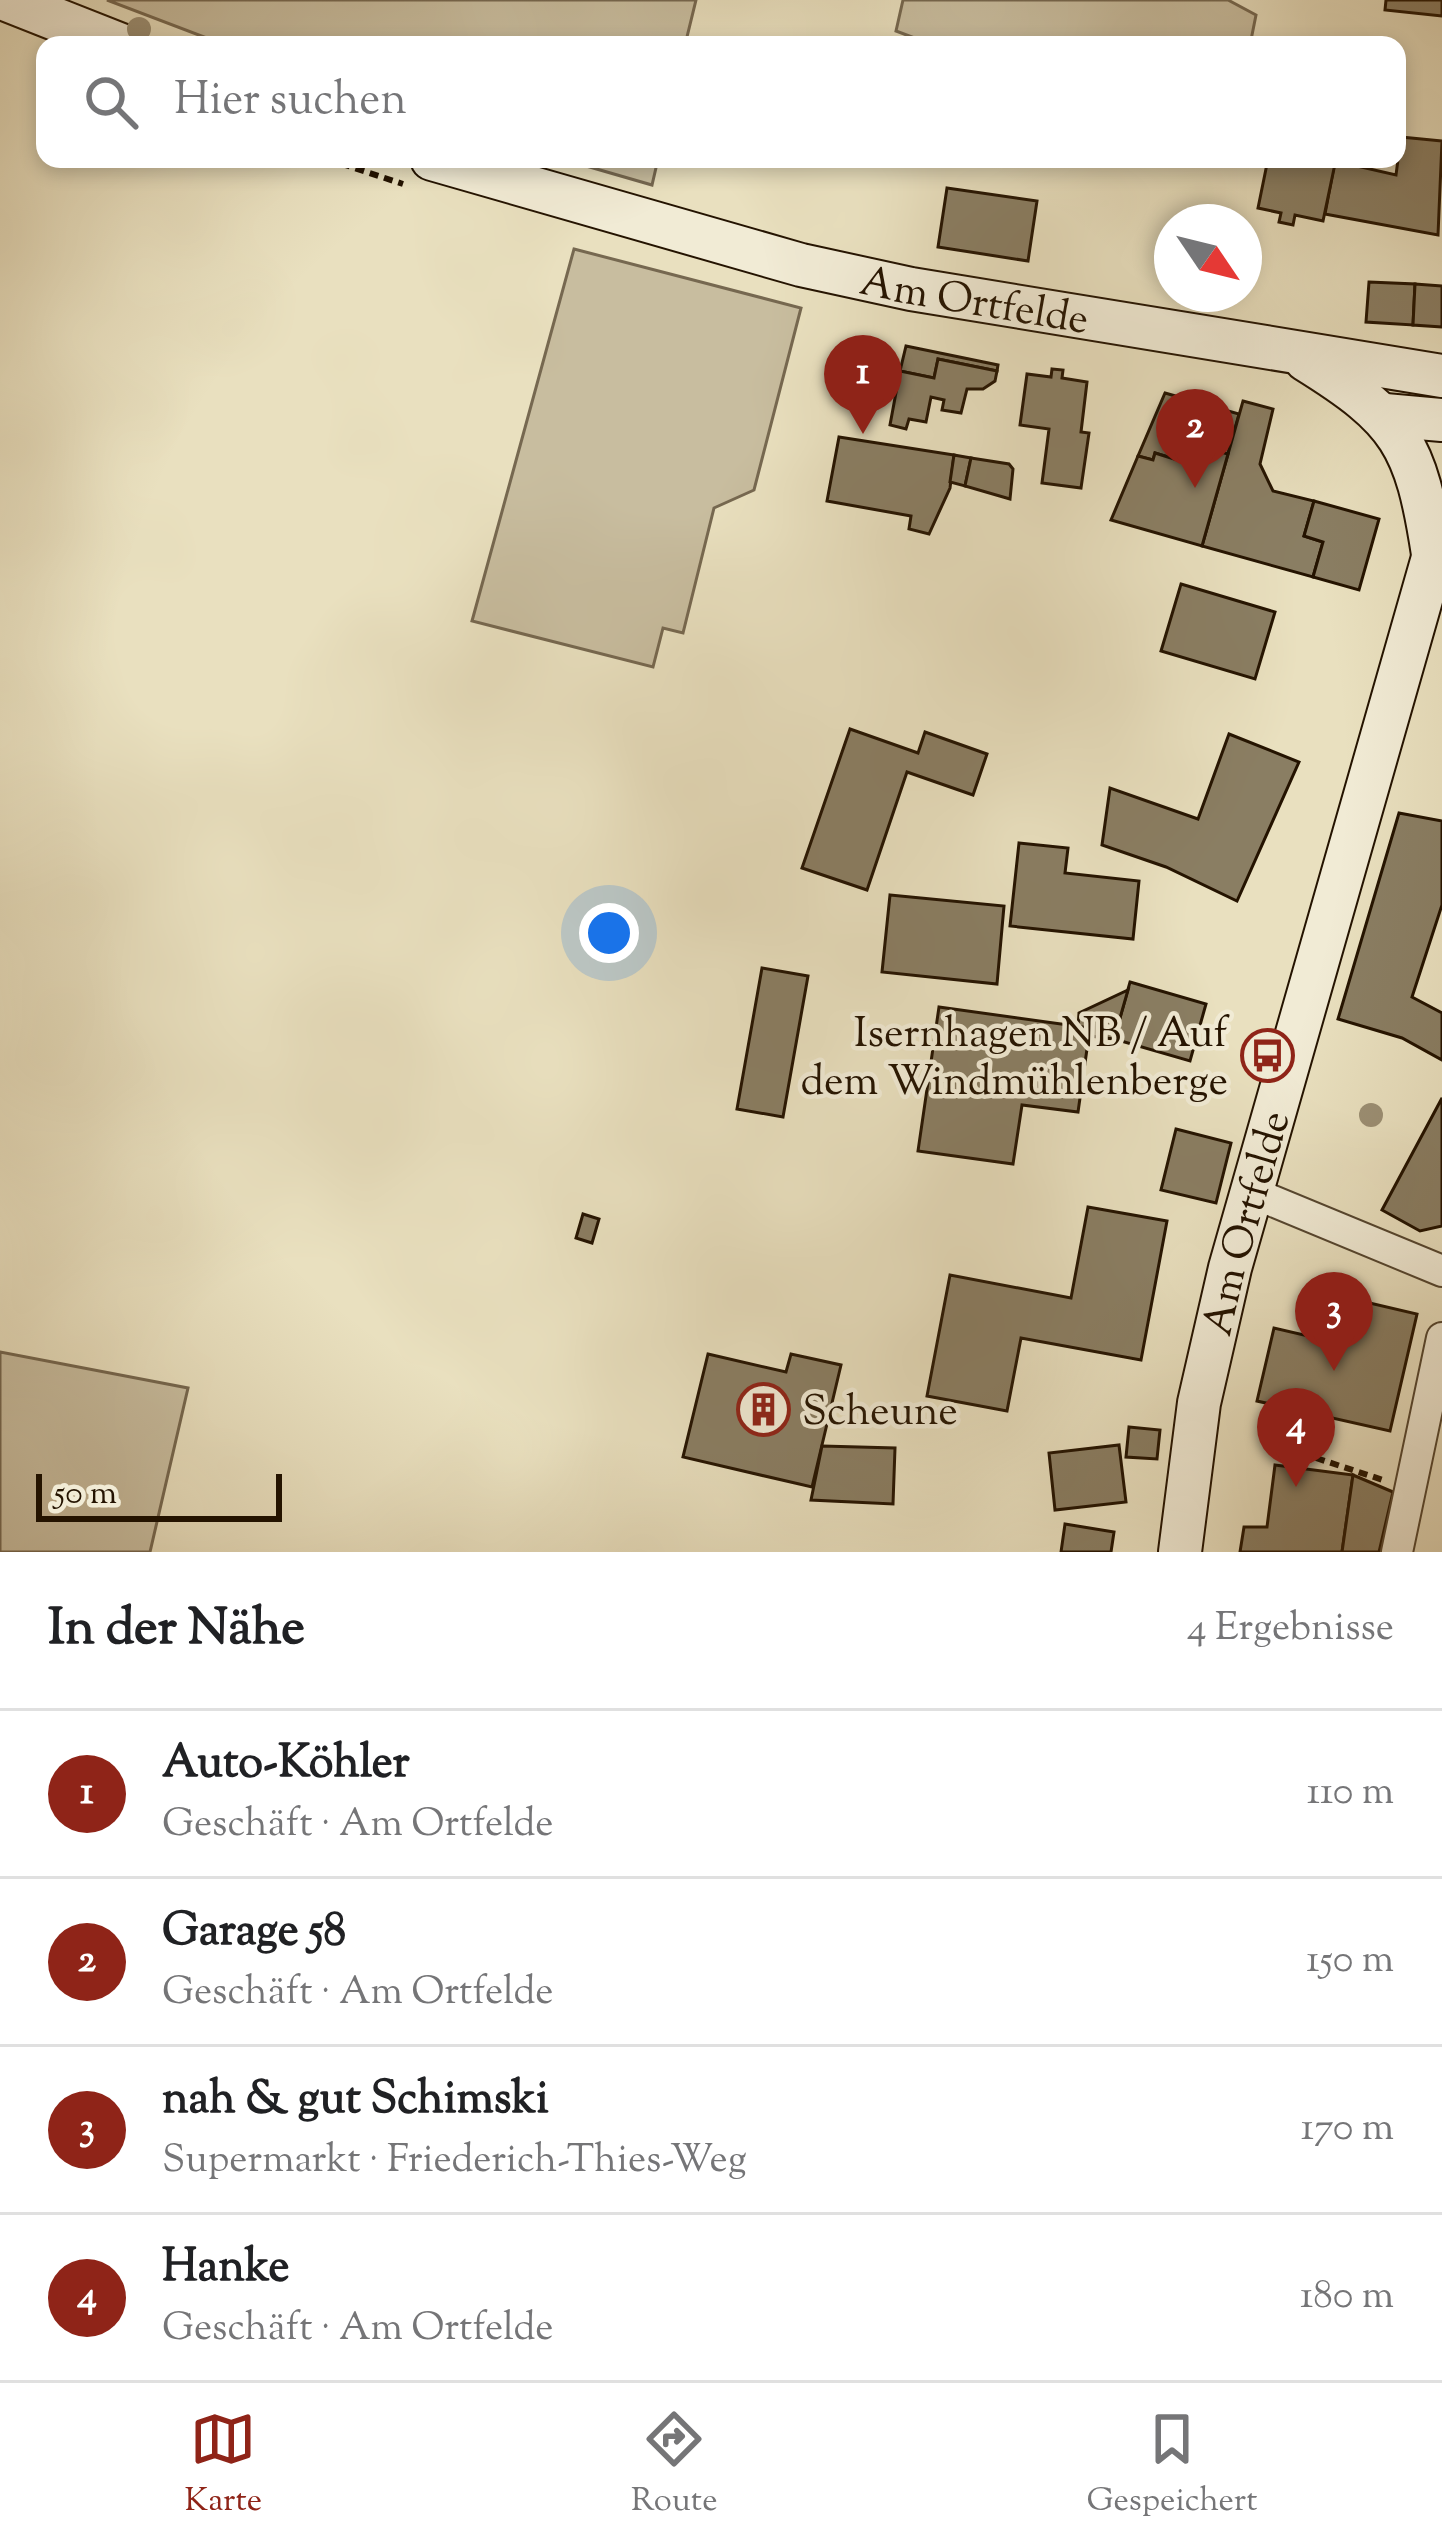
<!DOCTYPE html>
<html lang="de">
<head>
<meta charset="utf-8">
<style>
  :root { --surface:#fff; --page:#f6f6f6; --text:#202124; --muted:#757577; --line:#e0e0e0; --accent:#8f2418 }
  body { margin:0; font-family:"Sorts Mill Goudy",serif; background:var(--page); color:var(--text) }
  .compass { position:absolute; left:1154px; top:204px; width:108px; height:108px; border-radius:50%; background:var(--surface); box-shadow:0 6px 18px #0003; rotate:125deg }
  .scale { position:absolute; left:36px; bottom:30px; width:246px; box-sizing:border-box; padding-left:12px; border:6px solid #241300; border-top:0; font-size:33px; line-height:42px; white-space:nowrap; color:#241300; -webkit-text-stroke:9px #f1ebd5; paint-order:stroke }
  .you { position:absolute; left:609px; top:933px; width:42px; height:42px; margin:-30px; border:9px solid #fff; border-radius:50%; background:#1a73e8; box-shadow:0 0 0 18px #1a73e833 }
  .badge { display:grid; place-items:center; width:78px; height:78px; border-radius:50%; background:var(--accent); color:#fff; font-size:39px; font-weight:700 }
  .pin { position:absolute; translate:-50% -99px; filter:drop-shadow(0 3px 6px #0008) }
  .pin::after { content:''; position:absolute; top:63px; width:42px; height:36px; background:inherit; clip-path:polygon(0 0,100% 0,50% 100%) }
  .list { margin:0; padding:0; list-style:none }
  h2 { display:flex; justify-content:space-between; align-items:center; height:156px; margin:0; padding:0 48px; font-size:51px }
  h2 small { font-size:39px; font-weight:400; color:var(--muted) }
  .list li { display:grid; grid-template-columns:78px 1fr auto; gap:36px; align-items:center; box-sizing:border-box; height:168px; padding:0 48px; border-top:3px solid var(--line) }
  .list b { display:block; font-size:45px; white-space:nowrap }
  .list p { margin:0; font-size:39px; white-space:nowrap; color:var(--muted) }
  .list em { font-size:39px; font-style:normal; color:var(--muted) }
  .icon { flex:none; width:66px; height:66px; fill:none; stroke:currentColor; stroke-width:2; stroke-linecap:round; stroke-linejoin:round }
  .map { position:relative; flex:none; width:1442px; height:1552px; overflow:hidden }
  .search { position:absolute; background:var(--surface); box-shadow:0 6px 18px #0003; left:36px; right:36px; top:36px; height:132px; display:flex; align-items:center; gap:30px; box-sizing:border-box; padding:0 42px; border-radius:24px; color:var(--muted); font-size:45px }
  .sheet { height:828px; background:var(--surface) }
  nav { display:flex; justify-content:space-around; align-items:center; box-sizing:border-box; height:168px; border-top:3px solid var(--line); background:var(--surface); font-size:33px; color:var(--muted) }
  nav a { display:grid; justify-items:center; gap:6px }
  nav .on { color:var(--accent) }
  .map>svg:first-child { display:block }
</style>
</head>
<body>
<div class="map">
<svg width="1442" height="1552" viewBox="0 0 1442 1552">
  <rect width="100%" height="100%" fill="#e9e0bf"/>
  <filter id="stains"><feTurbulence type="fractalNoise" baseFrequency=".00167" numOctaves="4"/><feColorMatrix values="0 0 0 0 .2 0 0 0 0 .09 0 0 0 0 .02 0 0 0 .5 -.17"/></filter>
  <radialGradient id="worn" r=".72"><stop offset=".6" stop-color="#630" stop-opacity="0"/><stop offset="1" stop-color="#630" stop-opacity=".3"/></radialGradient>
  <g fill="#c8bd9f" stroke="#766850" stroke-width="3">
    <path d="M107,0H696L685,45H225Z"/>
    <path d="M903,0H1228L1256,15L1250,45H933L896,31Z"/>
    <path d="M562,159H658L652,185Z"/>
    <path d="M574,249L801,308L754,490L714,508L683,633L663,628L653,667L472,621Z"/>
    <path d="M0,1352L188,1388L150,1552H0Z"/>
  </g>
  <g fill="#8a7e63" stroke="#241300" stroke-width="3">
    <path d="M1386,0H1442V16L1385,10Z"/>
    <path d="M1401,137L1442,141L1438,235L1325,214L1335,161L1396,175Z"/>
    <path d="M1268,159H1336L1323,221L1295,215L1293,225L1279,222L1281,213L1258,208Z"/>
    <path d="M947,188L1037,201L1028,261L938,247Z"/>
    <path d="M1369,282L1415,284L1413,325L1366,322Z"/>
    <path d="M1415,284L1442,286V327L1413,325Z"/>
    <path d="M906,346L998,365L997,371L938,359L934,378L900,371Z"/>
    <path d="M938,359L997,371L995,381L983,389H967L961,413L942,410L944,400L931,397L926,422L909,419L906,429L890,425L900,371L934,378Z"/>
    <path d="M1052,369L1063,370L1062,378L1087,382L1081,432L1089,433L1081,488L1042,483L1049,429L1020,425L1027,374L1051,377Z"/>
    <path d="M1165,393L1239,414L1228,454L1189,443L1184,462L1155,453L1153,460L1138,456Z"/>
    <path d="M1243,401L1273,409L1260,464L1273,491L1314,501L1304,536L1323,542L1313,577L1202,546Z"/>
    <path d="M839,437L954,455L950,488L929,534L909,529L911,516L827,501Z"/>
    <path d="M1189,443L1228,454L1202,546L1111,520L1138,456L1153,460L1155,453L1184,462Z"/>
    <path d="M954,455L971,458L965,486L950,482Z"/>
    <path d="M971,458L1009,464L1013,469L1010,499L965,486Z"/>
    <path d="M1314,501L1379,519L1359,590L1313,577L1323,542L1304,536Z"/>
    <path d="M1181,584L1275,612L1255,679L1161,651Z"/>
    <path d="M850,729L918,753L925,732L987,754L973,795L907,772L867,890L802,868Z"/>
    <path d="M1229,734L1299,762L1237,901L1166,867L1102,845L1110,788L1198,819Z"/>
    <path d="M1399,813L1442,821V905L1412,997L1442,1013V1060L1402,1038L1338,1019Z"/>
    <path d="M1019,843L1068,848L1065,873L1139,881L1133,939L1010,926Z"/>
    <path d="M890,895L1004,906L997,984L882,972Z"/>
    <path d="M762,968L808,976L783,1117L737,1109Z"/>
    <path d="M1130,982L1206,1004L1190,1061L1114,1039Z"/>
    <path d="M1128,990L1114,1039L1089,1036L1090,1028L1078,1027L1079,1013Z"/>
    <path d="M939,1007L1090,1028L1078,1112L1022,1105L1013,1164L918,1151Z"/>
    <path d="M1442,1098V1226L1420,1231L1382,1210Z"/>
    <path d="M1176,1129L1231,1143L1216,1203L1161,1190Z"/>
    <path d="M1088,1207L1167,1221L1141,1360L1021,1338L1007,1411L927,1396L950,1275L1071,1298Z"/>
    <path d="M583,1214L599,1219L592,1243L576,1238Z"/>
    <path d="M1344,1297L1417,1314L1390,1431L1257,1401L1274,1328L1334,1342Z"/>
    <path d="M708,1354L786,1372L791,1354L841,1365L812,1487L683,1457Z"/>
    <path d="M1129,1427L1160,1430L1157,1459L1126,1457Z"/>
    <path d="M1119,1445L1126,1502L1055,1510L1049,1453Z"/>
    <path d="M822,1446L895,1448L893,1504L811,1500Z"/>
    <path d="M1275,1465L1353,1475L1342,1552H1240L1244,1527H1267Z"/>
    <path d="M1353,1475L1393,1492L1379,1552H1342Z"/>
    <path d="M1065,1524L1114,1532L1111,1552H1061Z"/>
  </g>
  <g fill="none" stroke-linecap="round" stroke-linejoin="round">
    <defs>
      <g id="minor">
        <path d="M1251,1192L1442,1271"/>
        <path d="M1397,1552L1442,1338"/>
      </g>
      <g id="secondary">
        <path d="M7,0L121,45"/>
        <path id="s1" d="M432,159L801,265L911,289L1442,376"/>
        <path d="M1306,360C1401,419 1416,444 1433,554"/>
        <path d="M1385,415L1442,420"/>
        <path id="s2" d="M1180,1552L1199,1403L1230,1268L1442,526"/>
      </g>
    </defs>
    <use href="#minor" stroke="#554630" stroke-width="34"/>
    <use href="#secondary" stroke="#241300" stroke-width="46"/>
    <g stroke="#241300" stroke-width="6" stroke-dasharray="9 6" stroke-linecap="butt">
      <path d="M327,159L403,184"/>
      <path d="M1316,1458L1383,1480"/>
    </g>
    <use href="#minor" stroke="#f1ebd5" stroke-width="30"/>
    <use href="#secondary" stroke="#f1ebd5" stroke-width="42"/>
  </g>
  <g fill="#9c9075">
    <circle cx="139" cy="29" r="12"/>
    <circle cx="1371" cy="1115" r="12"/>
  </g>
  <defs>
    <symbol id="bus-ring" viewBox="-11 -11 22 22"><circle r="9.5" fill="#f1ebd5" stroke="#8f2418" stroke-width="1.5"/><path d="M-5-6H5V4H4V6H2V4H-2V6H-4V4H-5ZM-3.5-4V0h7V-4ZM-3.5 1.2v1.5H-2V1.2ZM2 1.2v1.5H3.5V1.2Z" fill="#8f2418"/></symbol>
    <symbol id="building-ring" viewBox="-11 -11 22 22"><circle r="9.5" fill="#f1ebd5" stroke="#8f2418" stroke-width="1.5"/><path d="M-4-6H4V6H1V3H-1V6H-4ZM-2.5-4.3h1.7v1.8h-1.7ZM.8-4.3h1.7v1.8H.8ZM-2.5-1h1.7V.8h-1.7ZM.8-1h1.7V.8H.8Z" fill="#8f2418"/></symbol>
  </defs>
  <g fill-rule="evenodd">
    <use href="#bus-ring" x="1238" y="1026" width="59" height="59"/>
    <use href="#building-ring" x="734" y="1380" width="59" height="59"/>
  </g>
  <g text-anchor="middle" stroke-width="9" stroke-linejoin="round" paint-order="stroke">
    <g font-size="42" fill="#241300" stroke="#f1ebd5">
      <text dy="15" stroke="none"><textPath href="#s1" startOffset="561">Am Ortfelde</textPath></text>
      <text dy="15" stroke="none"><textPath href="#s2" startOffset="336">Am Ortfelde</textPath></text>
    </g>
    <g font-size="42" fill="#241300" stroke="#f1ebd5" text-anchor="end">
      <text x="1228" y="1046">Isernhagen NB / Auf<tspan x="1228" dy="48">dem Windmühlenberge</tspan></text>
      <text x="802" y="1424" text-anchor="start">Scheune</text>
    </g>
  </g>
  <rect width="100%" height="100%" filter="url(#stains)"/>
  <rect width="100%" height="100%" fill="url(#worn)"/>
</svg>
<svg class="compass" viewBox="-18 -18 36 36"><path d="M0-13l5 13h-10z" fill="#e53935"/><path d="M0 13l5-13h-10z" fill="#757577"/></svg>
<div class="scale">50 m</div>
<div class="you"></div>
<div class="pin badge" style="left:863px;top:434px">1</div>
<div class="pin badge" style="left:1195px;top:488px">2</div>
<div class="pin badge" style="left:1334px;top:1371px">3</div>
<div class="pin badge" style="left:1296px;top:1487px">4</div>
<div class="search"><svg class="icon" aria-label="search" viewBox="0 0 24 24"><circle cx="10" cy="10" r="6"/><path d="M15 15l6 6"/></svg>Hier suchen</div>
</div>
<section class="sheet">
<h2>In der Nähe<small>4 Ergebnisse</small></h2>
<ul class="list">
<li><span class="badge">1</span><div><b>Auto-Köhler</b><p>Geschäft · Am Ortfelde</p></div><em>110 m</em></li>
<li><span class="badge">2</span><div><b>Garage 58</b><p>Geschäft · Am Ortfelde</p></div><em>150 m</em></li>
<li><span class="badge">3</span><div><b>nah &amp; gut Schimski</b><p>Supermarkt · Friederich-Thies-Weg</p></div><em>170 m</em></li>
<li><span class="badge">4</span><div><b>Hanke</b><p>Geschäft · Am Ortfelde</p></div><em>180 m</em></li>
</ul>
</section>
<nav>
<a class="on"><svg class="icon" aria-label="map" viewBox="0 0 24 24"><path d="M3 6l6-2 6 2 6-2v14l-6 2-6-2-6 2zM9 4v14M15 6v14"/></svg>Karte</a>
<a><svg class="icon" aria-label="directions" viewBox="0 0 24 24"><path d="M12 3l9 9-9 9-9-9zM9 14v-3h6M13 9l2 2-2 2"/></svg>Route</a>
<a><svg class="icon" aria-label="saved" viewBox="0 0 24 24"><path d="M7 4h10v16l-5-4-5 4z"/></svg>Gespeichert</a>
</nav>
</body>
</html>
